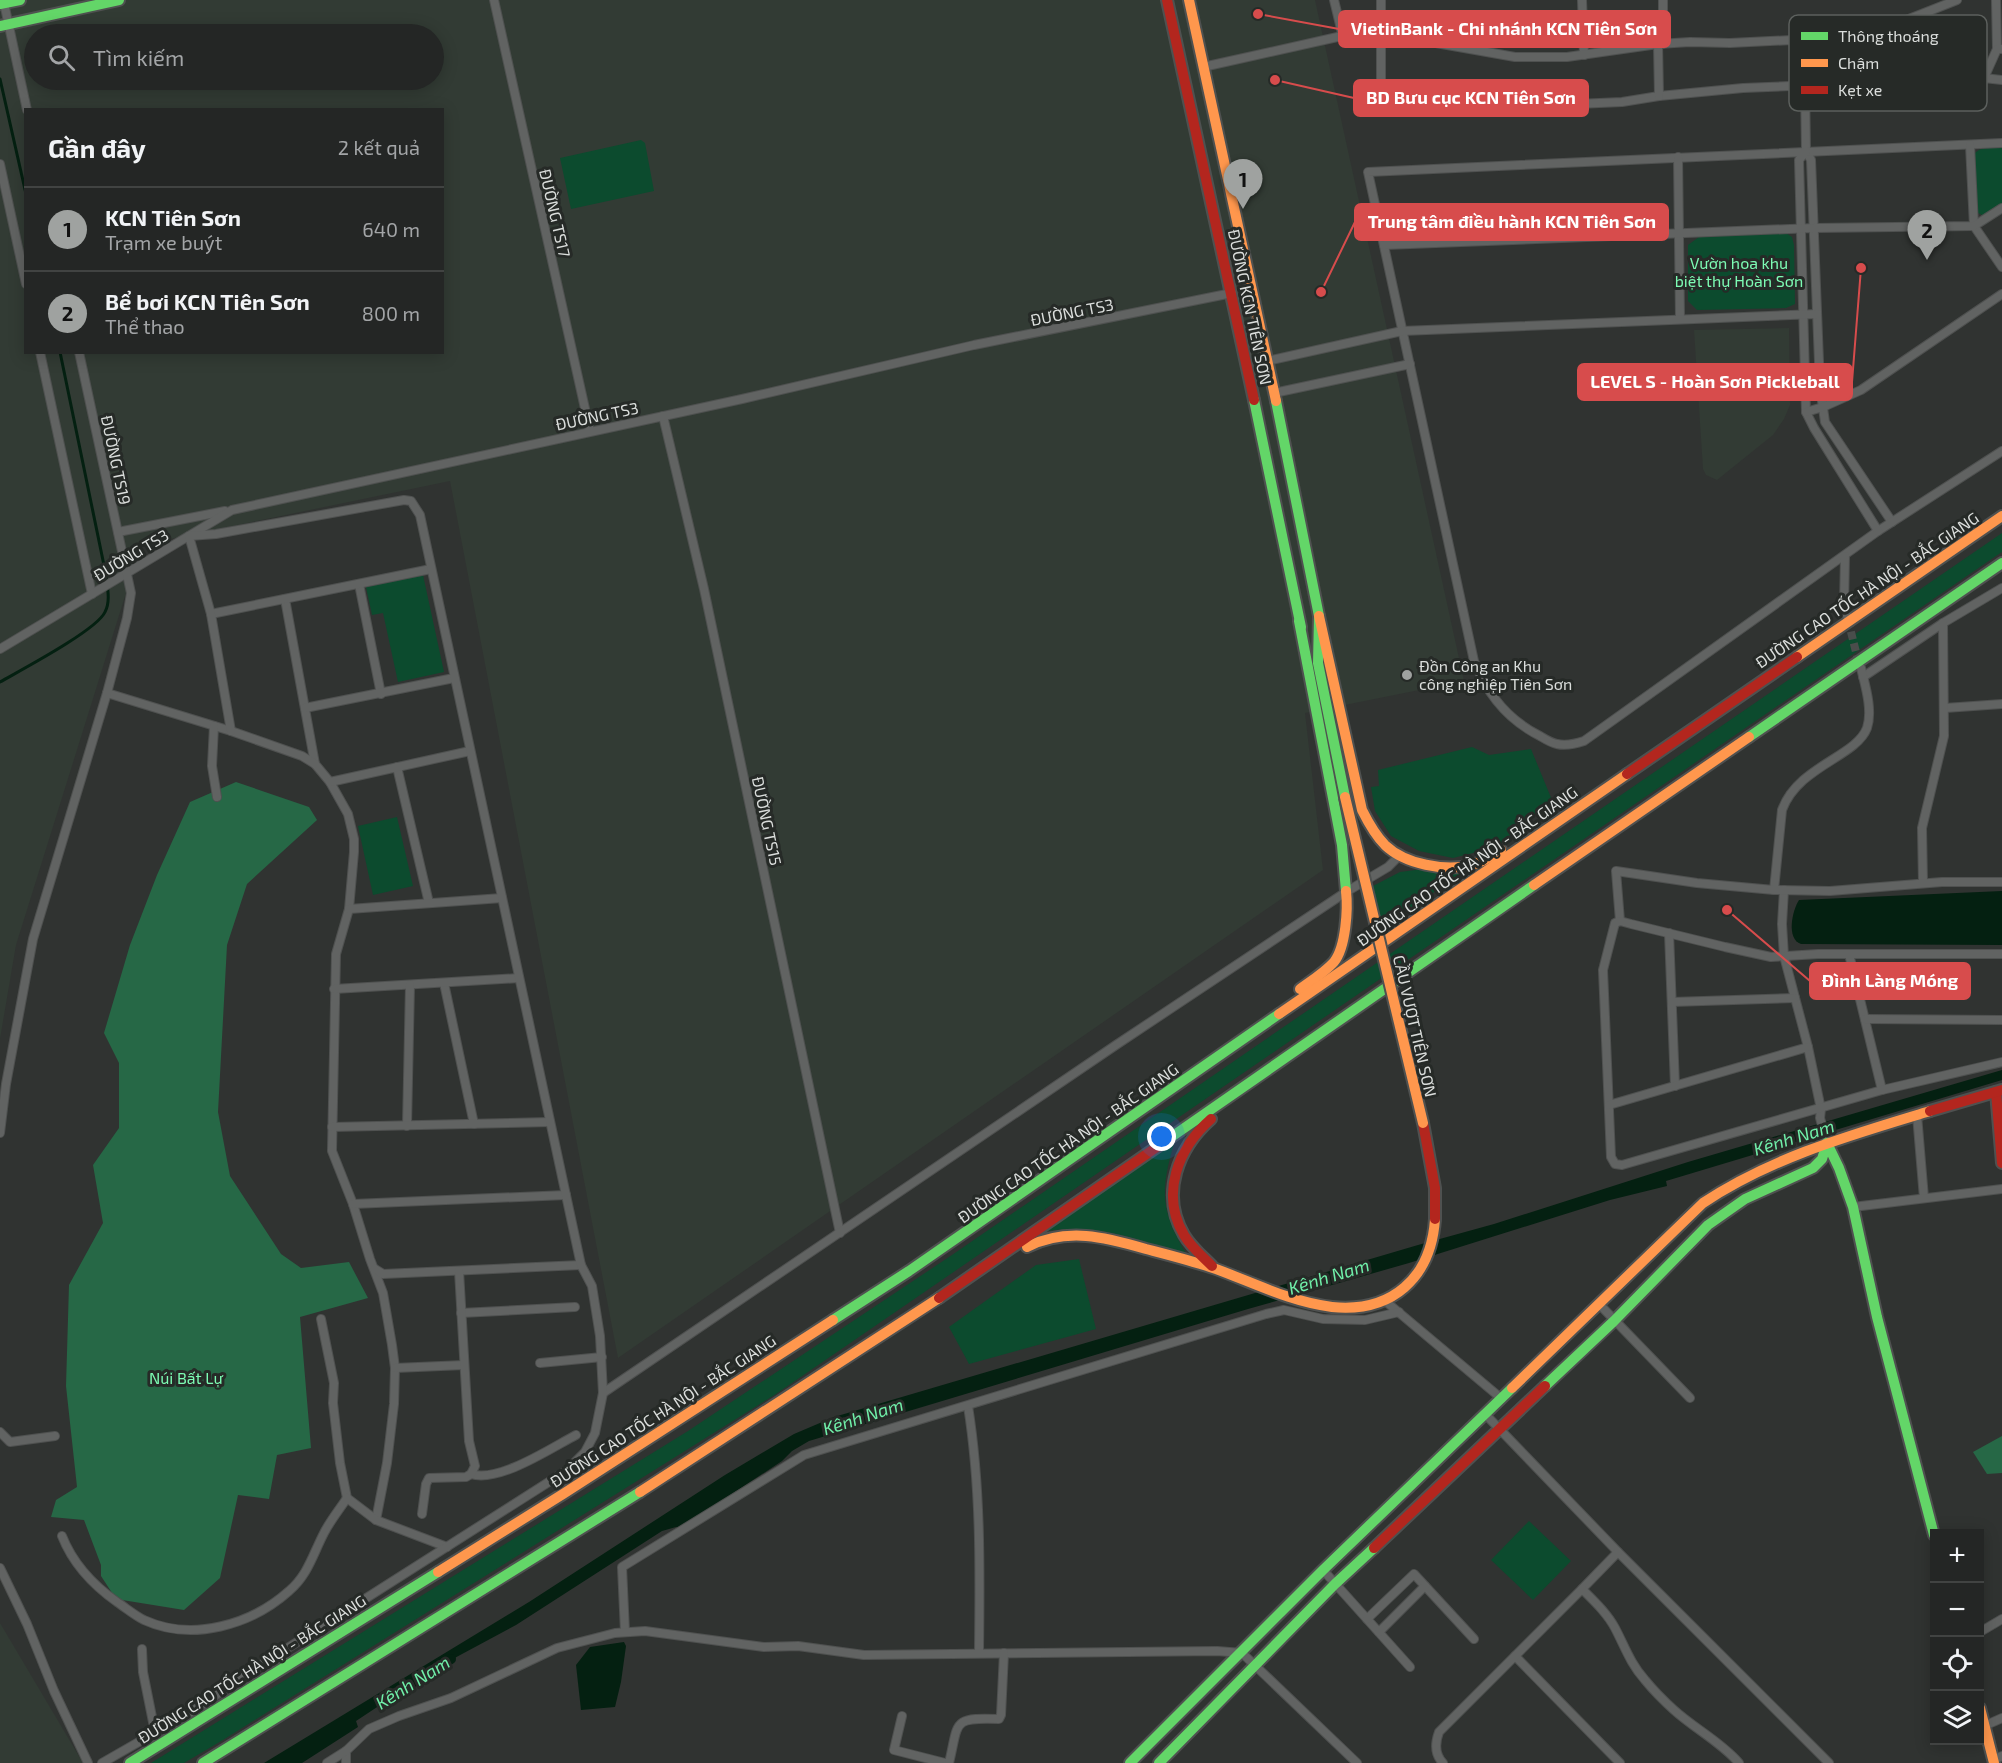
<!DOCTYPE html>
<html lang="vi">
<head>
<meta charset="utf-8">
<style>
  :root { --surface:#242625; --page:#2c2e2d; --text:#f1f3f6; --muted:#a3a5a7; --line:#414342; --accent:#9fa2a0 }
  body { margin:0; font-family:"Exo 2",sans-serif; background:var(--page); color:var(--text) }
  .controls { position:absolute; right:18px; bottom:18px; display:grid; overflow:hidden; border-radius:0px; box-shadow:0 3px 15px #0003 }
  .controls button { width:54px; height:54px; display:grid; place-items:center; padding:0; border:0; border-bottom:2px solid var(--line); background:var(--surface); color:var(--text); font:30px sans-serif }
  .you { position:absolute; left:1162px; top:1137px; width:21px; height:21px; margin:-15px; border:4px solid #fff; border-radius:50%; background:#1a73e8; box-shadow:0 0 0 9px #1a73e833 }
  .badge { display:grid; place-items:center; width:39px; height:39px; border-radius:50%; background:var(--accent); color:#111; font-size:20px; font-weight:700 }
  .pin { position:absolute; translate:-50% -50px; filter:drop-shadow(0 2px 3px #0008) }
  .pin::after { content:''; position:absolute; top:32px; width:21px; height:18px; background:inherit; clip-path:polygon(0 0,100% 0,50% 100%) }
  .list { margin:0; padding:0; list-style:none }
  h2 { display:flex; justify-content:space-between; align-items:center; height:78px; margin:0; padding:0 24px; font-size:26px }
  h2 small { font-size:20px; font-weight:400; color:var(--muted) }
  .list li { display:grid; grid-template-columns:39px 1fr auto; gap:18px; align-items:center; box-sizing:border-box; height:84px; padding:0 24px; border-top:2px solid var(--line) }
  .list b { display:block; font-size:22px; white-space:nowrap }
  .list p { margin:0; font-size:20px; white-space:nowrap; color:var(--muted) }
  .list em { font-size:20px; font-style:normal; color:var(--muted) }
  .icon { flex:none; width:33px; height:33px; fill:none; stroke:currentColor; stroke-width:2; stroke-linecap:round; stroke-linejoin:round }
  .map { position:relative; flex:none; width:2002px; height:1763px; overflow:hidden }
  .search { position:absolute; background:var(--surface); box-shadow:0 3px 15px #0003; left:24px; top:24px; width:420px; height:66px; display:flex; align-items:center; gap:15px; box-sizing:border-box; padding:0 21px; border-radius:33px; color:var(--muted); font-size:22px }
  .panel { position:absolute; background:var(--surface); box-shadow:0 3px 15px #0003; left:24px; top:108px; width:420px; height:246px; border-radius:0px }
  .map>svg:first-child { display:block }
</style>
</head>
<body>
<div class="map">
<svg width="2002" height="1763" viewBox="0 0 2002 1763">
  <rect width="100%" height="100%" fill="#303331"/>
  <g fill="#323b34" fill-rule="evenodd">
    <path d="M0,0H1315L1464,681L1305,713L1323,870L618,1358L450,481L141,545L16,945L0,1039ZM34,34H434V80H34ZM26,110H442V352H26Z"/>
    <path d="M1789,328L1790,405L1784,419L1773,435L1717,480L1706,475L1703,469L1694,330Z"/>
    <path d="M0,1623L83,1763H0Z"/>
  </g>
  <g fill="#0c4b2e">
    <path d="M641,140L645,143L654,191L571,209L560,158Z"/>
    <path d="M2002,147V204L1984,216L1976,212L1975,153C1982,146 1993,147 2002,147Z"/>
    <path d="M1786,233L1792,237L1794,245L1795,304L1786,308L1697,310L1688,301V245L1699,237Z"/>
    <path d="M2002,533V552L1996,556L776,1394L223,1740L184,1763H151L688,1431L952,1255Z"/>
    <path d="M423,575L444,672L398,682L383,613L372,615L366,587Z"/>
    <path d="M1472,747L1489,755L1531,749L1552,800L1497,847L1453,858L1419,851L1391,836L1375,811L1371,787L1379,786L1378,770Z"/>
    <path d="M397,817L413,886L373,895L358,826Z"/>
    <path d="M1423,869L1463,873L1389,922H1381L1378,920L1371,887L1400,872Z"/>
    <path d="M1175,1140C1160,1191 1160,1209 1187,1255C1139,1240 1094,1222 1043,1232Z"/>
    <path d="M1079,1259L1096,1329L969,1364L949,1327L1036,1265Z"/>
    <path d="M1529,1521L1571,1561L1533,1600L1491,1560Z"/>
  </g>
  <g fill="#266846">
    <path d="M236,782L309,807L317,820L247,884L227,945L218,1112L230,1176L281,1254L301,1268L349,1262L368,1298L300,1317L311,1448L277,1455L269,1499L238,1495L220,1578L184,1610L116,1599L101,1576V1565L84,1520L51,1517L56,1500L77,1487L66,1386L69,1285L103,1223L93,1165L119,1128V1063L104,1033L130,945L157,875L190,802Z"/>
    <path d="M2002,1436V1473L1987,1474L1973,1452Z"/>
  </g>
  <g fill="#042011">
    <path d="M2002,891V945L1801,944C1786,939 1792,911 1799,900Z"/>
    <path d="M2002,1070V1080L1666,1181L1667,1186L1610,1200L1409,1263L1248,1309L809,1441L792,1451L782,1461L680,1528L676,1527L662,1531L516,1625L436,1668L356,1721L358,1727L302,1763H264L529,1602L725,1475L794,1434L834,1417L1418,1245L1494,1224L1688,1162Z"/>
    <path d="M624,1642L626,1646L621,1682L615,1707L581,1710L576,1665L590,1647Z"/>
  </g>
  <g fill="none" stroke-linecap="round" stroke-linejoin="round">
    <g stroke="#042011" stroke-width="3">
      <path d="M0,79L26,194"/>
      <path d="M0,682C21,670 97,630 105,612C111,601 107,586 106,575L60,352"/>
    </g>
    <path stroke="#042011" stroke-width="10" d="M414,1682L451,1659"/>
    <path stroke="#4a4d4b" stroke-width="8" stroke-dasharray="8 4" stroke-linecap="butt" d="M1848,620L1859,664"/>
    <defs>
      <g id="street">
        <path d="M494,0L590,431"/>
        <path d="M1334,0L1343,37"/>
        <path d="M1381,0V96L1414,105L1490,107L1554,105L1622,102L1659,96L1743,88L1984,78L2002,80"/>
        <path d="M1582,0L1584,55"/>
        <path d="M1663,0V44"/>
        <path d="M1996,0L1997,49"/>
        <path d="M4,3L27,110"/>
        <path d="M1658,44L1659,96"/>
        <path d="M1203,67L1382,27L1419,40L1515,57H1567L1658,44L1690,42L1730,43L1792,40L1856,35L1909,19L1957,0"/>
        <path d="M1984,78L1997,49H2002"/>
        <path d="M1805,86L1806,151L1811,160L1820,387L1825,422L1892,522"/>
        <path d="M2002,143L1368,172L1474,661C1487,694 1508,720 1540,736C1545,739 1551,743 1557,744C1566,746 1575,744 1584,741L1878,531L2002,451"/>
        <path d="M1970,145L1974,226L2002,267"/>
        <path d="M1806,151L1799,160L1806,412L1814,428L1878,531"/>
        <path d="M1678,157L1680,319"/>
        <path d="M0,164L26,284"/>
        <path d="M1384,245L1814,228L1974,226L2002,208"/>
        <path d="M40,352L92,594"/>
        <path d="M1267,361L1402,331L1817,314"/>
        <path d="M1274,393L1410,364"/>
        <path d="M1806,412L1823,407L1861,390L2002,294"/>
        <path d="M663,416L704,589L840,1233"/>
        <path d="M118,532L225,511"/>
        <path d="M1845,556L1844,606L1848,619"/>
        <path d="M359,584L381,694"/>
        <path d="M285,599L315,764"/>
        <path d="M211,614L431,569"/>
        <path d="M0,649L232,510L742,399L974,345L1232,293"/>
        <path d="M1863,677L1943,623L2002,588"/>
        <path d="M107,693L231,731L302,756L315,764L330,782L348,814L354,839V852L349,909L336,954L332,1151L353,1204L370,1259L383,1293L392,1345L395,1368L394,1404L387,1463L376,1520"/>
        <path d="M305,708L454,678"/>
        <path d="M1945,708L2002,704"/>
        <path d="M214,726L212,766L217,797"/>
        <path d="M397,767L429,903"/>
        <path d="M330,782L470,751"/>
        <path d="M1923,883L1922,828L1944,736L1943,623"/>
        <path d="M1774,890L1782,810C1798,766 1856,757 1867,728C1873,710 1865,685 1861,668"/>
        <path d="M1784,890L1782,924L1784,956L1808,1047L1821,1109L1820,1118L1827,1143"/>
        <path d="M349,909L502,898"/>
        <path d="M1620,921L1616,871L1697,883L1774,890L1830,891L1942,882H2002"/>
        <path d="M1669,933L1675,1086"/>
        <path d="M1849,954L1882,1090"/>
        <path d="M2002,954H1818L1771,957L1725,947L1631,924L1620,921L1615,923L1603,970L1611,1157L1615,1164L1622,1165L1882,1090L2002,1062"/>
        <path d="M444,983L474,1124"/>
        <path d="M334,989L519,978"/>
        <path d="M1672,1002L1795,998"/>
        <path d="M1865,1019L2002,1020"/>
        <path d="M1609,1105L1808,1047"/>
        <path d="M1917,1115L1924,1198"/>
        <path d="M407,1126L410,985"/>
        <path d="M332,1127L550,1122"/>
        <path d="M0,1133L6,1084L33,939L107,693L127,618L131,593L79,352"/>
        <path d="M353,1204L566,1195"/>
        <path d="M1853,1207L2002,1189"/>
        <path d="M375,1269L383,1274L581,1265"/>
        <path d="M1384,1300L1502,1399"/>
        <path d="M1599,1304L1690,1398"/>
        <path d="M461,1313L575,1307"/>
        <path d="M321,1319L334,1383L333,1403L340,1463L347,1498L376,1520L447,1547"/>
        <path d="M540,1363L602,1357"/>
        <path d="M395,1368L464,1365"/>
        <path d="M603,1393L1116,1045L1346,892L1388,867L1400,855"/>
        <path d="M968,1406C981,1488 980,1570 979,1653"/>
        <path d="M1486,1415L1618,1552L1829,1763"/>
        <path d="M0,1432L10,1442L55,1436"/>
        <path d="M471,1474C499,1483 551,1448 576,1435"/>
        <path d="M422,1514L426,1484L429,1478L466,1477L471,1474L475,1466L469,1441L459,1271"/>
        <path d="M62,1536C73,1564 93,1585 117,1602C126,1608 134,1615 144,1620C192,1642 251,1625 289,1591C308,1575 313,1554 324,1533C330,1521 339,1510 347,1498"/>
        <path d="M0,1568L27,1624L54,1691L88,1763"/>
        <path d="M1323,1570L1410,1667"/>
        <path d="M1582,1589L1618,1552"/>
        <path d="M1367,1619L1414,1574L1474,1639"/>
        <path d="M625,1632L622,1567L804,1455L1266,1314L1284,1310L1323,1319L1365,1320L1399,1312"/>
        <path d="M1379,1632L1425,1586"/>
        <path d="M1980,1632L2002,1619"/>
        <path d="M142,1649L143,1672L155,1732"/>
        <path d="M1515,1656L1620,1763"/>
        <path d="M902,1716L894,1750L945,1763"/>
        <path d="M1984,1726L2002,1718"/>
        <path d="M346,1751V1763"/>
        <path d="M1993,1760L2002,1756"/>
        <path d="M102,1763L191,1712L250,1672L566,1471L585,1452L595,1433L603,1393L600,1336L592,1286L581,1265L420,515L411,501L404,500L216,534L189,536L211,614L231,731"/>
        <path d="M327,1763L346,1751L369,1729L399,1716L451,1698L557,1648L615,1633L645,1631L764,1647L798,1646L864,1655L1217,1651L1242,1653L1357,1763"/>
        <path d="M949,1763C959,1722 951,1717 999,1719L1001,1715L1004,1653"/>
        <path d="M1443,1763C1434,1754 1435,1743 1439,1732L1582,1589C1594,1601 1607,1613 1615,1628C1625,1647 1630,1663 1645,1680C1654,1691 1664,1701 1674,1710C1695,1729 1721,1742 1739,1763"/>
      </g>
      <g id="fast">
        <path d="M0,4L20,0"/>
        <path d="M0,26L119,0"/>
        <path d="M1254,400L1301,627"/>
        <path d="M1276,401L1319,616L1318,663L1345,797"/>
        <path d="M1299,621L1342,845L1346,891"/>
        <path d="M1749,737L2002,563"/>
        <path d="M1167,1140L1534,885"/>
        <path d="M1827,1143L1839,1168L1853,1207L1877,1317L1934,1535"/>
        <path d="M833,1320L909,1271L1279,1014"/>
        <path d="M1545,1386L1614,1321L1708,1225L1745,1199L1813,1168L1822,1159L1827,1143"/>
        <path d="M130,1763L438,1572"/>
        <path d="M203,1763L640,1492"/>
        <path d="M1130,1763L1323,1570L1512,1388"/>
        <path d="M1159,1763L1335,1584L1374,1548"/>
      </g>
      <g id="slow">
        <path d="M1189,0L1276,401"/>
        <path d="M1319,616L1362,810C1368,822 1375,835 1385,845C1405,864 1445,872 1472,865C1483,862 1492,856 1501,850"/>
        <path d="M1797,657L2002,516"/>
        <path d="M1534,885L1749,737"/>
        <path d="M1300,989C1311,981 1325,972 1334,962C1346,947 1348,909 1346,891"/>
        <path d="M1279,1014L1627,774"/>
        <path d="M1027,1247C1067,1227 1105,1237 1146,1249C1169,1255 1193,1261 1216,1269C1254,1283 1291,1302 1332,1307C1392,1313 1431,1278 1435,1219"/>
        <path d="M1512,1388L1703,1203C1772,1157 1851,1135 1930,1111"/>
        <path d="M640,1492L939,1298"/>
        <path d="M438,1572L563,1494L833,1320"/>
        <path d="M1980,1708L1994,1763"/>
      </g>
      <g id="jam">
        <path d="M1167,0L1254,400"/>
        <path d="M1627,774L1797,657"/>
        <path d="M1996,1092L2002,1163"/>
        <path d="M1930,1111L2002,1090"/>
        <path d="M1211,1119C1178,1148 1160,1194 1184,1235C1191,1247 1202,1256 1212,1266"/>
        <path d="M1423,1123L1435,1188V1219"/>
        <path d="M939,1298L1167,1140"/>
        <path d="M1374,1548L1545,1386"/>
      </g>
    </defs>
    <use href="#street" stroke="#4f5150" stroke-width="10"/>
    <use href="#fast" stroke="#4f5150" stroke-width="14"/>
    <use href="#slow" stroke="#4f5150" stroke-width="14"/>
    <use href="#jam" stroke="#4f5150" stroke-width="14"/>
    <use href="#street" stroke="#616362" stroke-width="8"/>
    <use href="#fast" stroke="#63d668" stroke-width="10"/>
    <use href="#slow" stroke="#ff974d" stroke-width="10"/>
    <use href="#jam" stroke="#b3261e" stroke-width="10"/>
    <defs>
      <path id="slow-bridge" d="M1345,797L1423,1123"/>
    </defs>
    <use href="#slow-bridge" stroke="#4f5150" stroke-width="14" stroke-linecap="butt"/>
    <use href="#slow-bridge" stroke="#ff974d" stroke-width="10"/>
  </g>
  <circle fill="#9fa2a0" stroke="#262a27" stroke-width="2" cx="1407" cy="675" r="6"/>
  <g text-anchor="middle" stroke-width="6" stroke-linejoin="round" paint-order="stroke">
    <g font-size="16" fill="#dbdedc" stroke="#262a27">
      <text transform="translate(555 213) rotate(77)" y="6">ĐƯỜNG TS17</text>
      <text transform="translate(1250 307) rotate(78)" y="6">ĐƯỜNG KCN TIÊN SƠN</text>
      <text transform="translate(1072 312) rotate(-11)" y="6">ĐƯỜNG TS3</text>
      <text transform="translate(597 416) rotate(-12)" y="6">ĐƯỜNG TS3</text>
      <text transform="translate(116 460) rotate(78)" y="6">ĐƯỜNG TS19</text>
      <text transform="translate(131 555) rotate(-31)" y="6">ĐƯỜNG TS3</text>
      <text transform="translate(1867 590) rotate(-34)" y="6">ĐƯỜNG CAO TỐC HÀ NỘI - BẮC GIANG</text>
      <text transform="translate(767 821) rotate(78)" y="6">ĐƯỜNG TS15</text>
      <text transform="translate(1467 866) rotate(-35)" y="6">ĐƯỜNG CAO TỐC HÀ NỘI - BẮC GIANG</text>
      <text transform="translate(1415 1026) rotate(77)" y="6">CẦU VƯỢT TIÊN SƠN</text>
      <text transform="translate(1068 1143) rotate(-35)" y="6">ĐƯỜNG CAO TỐC HÀ NỘI - BẮC GIANG</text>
      <text transform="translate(663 1411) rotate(-33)" y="6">ĐƯỜNG CAO TỐC HÀ NỘI - BẮC GIANG</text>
      <text transform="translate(252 1669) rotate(-32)" y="6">ĐƯỜNG CAO TỐC HÀ NỘI - BẮC GIANG</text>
    </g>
    <g font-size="16" fill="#7dfcb4" stroke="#262a27">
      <text x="1739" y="269">Vườn hoa khu<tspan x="1739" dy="18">biệt thự Hoàn Sơn</tspan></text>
      <text x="186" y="1384">Núi Bất Lự</text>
    </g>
    <g font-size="16" fill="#dbdedc" stroke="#262a27" text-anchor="start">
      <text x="1419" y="672">Đồn Công an Khu<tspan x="1419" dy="18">công nghiệp Tiên Sơn</tspan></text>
    </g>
    <g font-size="18" font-style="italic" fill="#70efa9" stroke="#262a27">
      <text transform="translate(1794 1138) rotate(-17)" y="6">Kênh Nam</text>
      <text transform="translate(1329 1277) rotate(-17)" y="6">Kênh Nam</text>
      <text transform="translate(863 1417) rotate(-18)" y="6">Kênh Nam</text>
      <text transform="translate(413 1683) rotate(-32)" y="6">Kênh Nam</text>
    </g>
  </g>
  <rect x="1789" y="15" width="198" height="96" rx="9" fill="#262a27" stroke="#5c605d" stroke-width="1.5"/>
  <rect x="1801" y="32" width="27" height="8" fill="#63d668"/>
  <rect x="1801" y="59" width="27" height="8" fill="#ff974d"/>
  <rect x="1801" y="86" width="27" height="8" fill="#b3261e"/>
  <g font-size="16" fill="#dbdedc">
    <text x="1838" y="42">Thông thoáng</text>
    <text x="1838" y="69">Chậm</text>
    <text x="1838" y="96">Kẹt xe</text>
  </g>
  <path fill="none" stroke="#d74c4c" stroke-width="2" d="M1258 14L1339 29M1275 80L1354 98M1321 292L1355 222M1861 268L1852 382M1727 910L1810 981"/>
  <g fill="#d74c4c" stroke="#262a27" stroke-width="2">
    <circle cx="1258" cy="14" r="6"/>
    <circle cx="1275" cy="80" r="6"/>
    <circle cx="1321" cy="292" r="6"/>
    <circle cx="1861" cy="268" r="6"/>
    <circle cx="1727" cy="910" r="6"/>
  </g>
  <g fill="#d74c4c" stroke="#d74c4c" stroke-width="2">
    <rect x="1339" y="11" width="331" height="36" rx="6"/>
    <rect x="1354" y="80" width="234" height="36" rx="6"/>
    <rect x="1355" y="204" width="313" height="36" rx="6"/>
    <rect x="1578" y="364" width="274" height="36" rx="6"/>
    <rect x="1810" y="963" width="160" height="36" rx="6"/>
  </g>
  <g font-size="18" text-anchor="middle" font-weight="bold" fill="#fff">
    <text x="1504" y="35">VietinBank - Chi nhánh KCN Tiên Sơn</text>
    <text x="1471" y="104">BD Bưu cục KCN Tiên Sơn</text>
    <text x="1512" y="228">Trung tâm điều hành KCN Tiên Sơn</text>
    <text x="1715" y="388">LEVEL S - Hoàn Sơn Pickleball</text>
    <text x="1890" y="987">Đình Làng Móng</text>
  </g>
</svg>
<div class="controls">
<button>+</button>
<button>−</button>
<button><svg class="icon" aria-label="locate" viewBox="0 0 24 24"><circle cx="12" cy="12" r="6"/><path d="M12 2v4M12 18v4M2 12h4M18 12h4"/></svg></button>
<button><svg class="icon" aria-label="layers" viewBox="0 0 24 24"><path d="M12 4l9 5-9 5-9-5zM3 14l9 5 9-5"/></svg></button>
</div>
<div class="you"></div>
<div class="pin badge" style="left:1243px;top:209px">1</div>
<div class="pin badge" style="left:1927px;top:260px">2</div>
<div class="search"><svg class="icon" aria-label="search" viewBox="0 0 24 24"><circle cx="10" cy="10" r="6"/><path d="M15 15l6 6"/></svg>Tìm kiếm</div>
<section class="panel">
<h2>Gần đây<small>2 kết quả</small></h2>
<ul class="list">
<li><span class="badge">1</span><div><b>KCN Tiên Sơn</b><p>Trạm xe buýt</p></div><em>640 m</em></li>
<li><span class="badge">2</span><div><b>Bể bơi KCN Tiên Sơn</b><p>Thể thao</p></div><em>800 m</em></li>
</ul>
</section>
</div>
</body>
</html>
